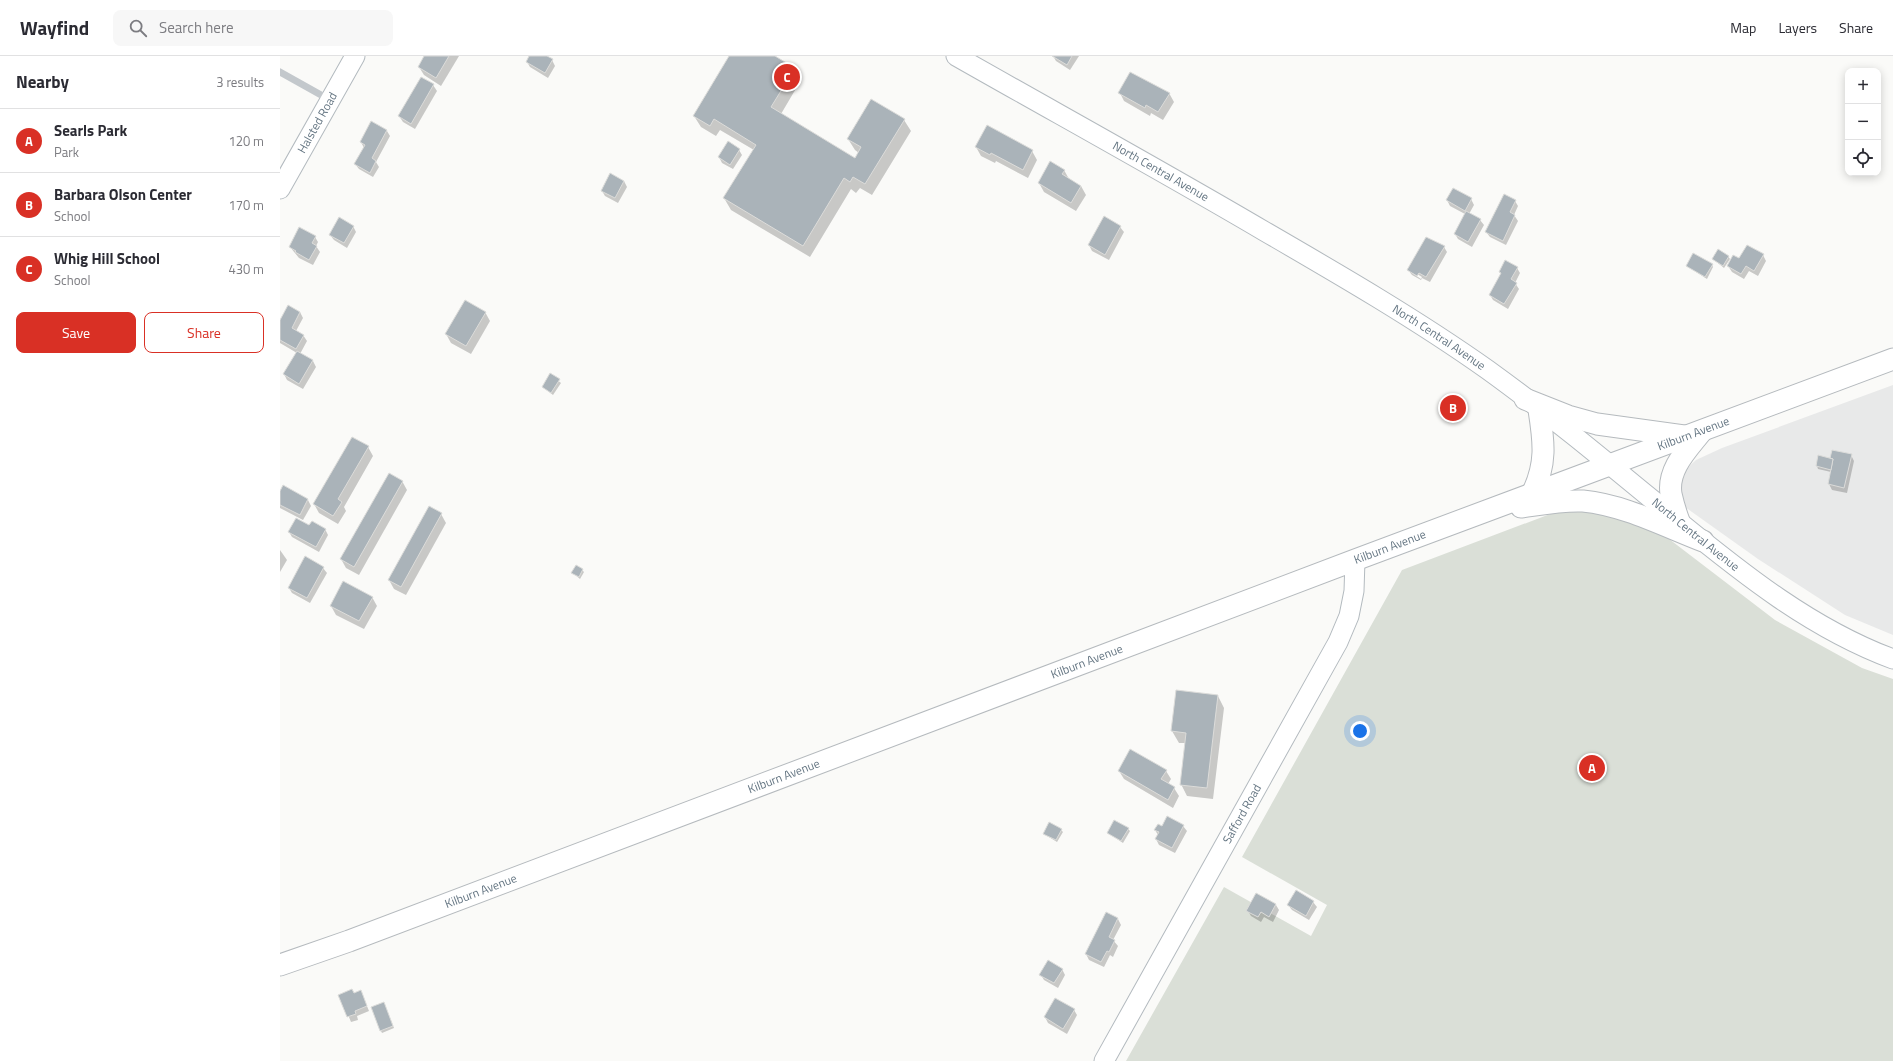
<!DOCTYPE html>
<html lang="en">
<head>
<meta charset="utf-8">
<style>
  :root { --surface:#fff; --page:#f7f7f7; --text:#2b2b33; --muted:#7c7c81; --line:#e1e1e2; --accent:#d93025 }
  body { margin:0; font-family:"Titillium Web",sans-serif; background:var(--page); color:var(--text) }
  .controls { position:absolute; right:12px; top:12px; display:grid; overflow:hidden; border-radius:8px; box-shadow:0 2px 10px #0003 }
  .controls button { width:36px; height:36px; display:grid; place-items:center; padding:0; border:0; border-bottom:1px solid var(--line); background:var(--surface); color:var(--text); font:20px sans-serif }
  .you { position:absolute; left:1080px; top:675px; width:14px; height:14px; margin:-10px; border:3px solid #fff; border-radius:50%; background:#1a73e8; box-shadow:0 0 0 6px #1a73e833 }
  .badge { display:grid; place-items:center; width:26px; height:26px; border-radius:50%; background:var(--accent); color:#fff; font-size:13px; font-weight:700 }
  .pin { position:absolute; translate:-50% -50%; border:2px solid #fff; box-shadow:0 1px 4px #0006 }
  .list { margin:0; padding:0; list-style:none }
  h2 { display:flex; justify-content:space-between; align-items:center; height:52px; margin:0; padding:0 16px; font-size:17px }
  h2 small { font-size:13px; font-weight:400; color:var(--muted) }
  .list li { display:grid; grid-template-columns:26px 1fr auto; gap:12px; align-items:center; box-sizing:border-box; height:64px; padding:0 16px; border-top:1px solid var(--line) }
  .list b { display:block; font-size:15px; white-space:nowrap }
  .list p { margin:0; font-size:13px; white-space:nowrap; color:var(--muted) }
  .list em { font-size:13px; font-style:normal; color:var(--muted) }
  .actions { display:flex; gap:8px; padding:12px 16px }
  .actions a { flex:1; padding:9px 0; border:1px solid var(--accent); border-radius:8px; text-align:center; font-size:14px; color:var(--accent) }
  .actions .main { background:var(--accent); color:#fff }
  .icon { flex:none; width:22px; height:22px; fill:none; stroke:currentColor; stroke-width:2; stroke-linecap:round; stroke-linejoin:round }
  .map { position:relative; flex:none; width:1613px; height:1005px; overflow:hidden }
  header { display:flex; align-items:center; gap:24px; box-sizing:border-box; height:56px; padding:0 20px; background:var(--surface); border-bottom:1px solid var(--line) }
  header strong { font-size:19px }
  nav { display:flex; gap:22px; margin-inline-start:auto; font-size:14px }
  .search { width:280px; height:36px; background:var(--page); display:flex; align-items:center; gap:10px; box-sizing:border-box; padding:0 14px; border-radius:8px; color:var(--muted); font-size:15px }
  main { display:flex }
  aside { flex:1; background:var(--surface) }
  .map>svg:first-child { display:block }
</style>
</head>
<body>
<header>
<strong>Wayfind</strong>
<div class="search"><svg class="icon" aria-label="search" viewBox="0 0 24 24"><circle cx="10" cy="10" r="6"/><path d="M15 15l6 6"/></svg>Search here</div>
<nav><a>Map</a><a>Layers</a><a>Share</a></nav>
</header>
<main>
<aside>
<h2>Nearby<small>3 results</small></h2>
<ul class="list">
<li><span class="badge">A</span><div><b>Searls Park</b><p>Park</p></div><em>120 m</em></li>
<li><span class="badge">B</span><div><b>Barbara Olson Center</b><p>School</p></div><em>170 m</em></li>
<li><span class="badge">C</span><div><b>Whig Hill School</b><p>School</p></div><em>430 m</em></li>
</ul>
<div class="actions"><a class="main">Save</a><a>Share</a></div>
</aside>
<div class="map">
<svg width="1613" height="1005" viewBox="0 0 1613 1005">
  <rect width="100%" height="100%" fill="#fafaf8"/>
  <path fill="#e8e9e9" d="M1613,329V579L1565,559L1478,503L1405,451L1398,429L1403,416L1416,404L1442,392Z"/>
  <path fill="#dadfd7" d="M1286,452H1329L1376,473L1495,564L1582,612L1613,623V1005H846L944,831L1031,880L1047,849L962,801L1122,514Z"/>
  <g fill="#0003" fill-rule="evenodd">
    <path d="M145,0H179L161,30L144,19L139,11Z"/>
    <path d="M250,0H265L272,4L275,10L268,22L250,11L247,6Z"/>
    <path d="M450,0H493L514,13L521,24L501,58L575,103L579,97L575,94L568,83L624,64L631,75L592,139L580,132L576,137L571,133L530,201L451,154L444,142L474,94L440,74L436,80L421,71L414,60Z"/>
    <path d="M773,0H799L790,14L776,5Z"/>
    <path d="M141,22L153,29L157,35L135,73L123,66L119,60Z"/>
    <path d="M840,37H889L894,46L883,64L871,57L870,60L844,45Z"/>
    <path d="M92,67L107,75L110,80L96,106L99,111L93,121L79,113L75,108L84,92L81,86Z"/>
    <path d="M708,70L752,95L757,104L748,122L716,105L715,107L701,100L696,91Z"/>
    <path d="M459,94L462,99L453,113L442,107L439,101Z"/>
    <path d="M784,114L789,123L801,130L806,139L796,155L764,136L759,127Z"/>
    <path d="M344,125L347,131L338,147L325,140L322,135Z"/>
    <path d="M1191,143L1194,149L1189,158L1200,164L1204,169L1192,191L1178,183L1175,178L1185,158L1170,150L1167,144Z"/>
    <path d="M1235,145L1238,150L1234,159L1238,165L1226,189L1210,181L1206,176Z"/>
    <path d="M73,170L76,176L67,192L54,184L50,179Z"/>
    <path d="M840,171L844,176L829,204L812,195L809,189Z"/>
    <path d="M35,181L38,186L36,190L40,196L33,209L19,202L10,191Z"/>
    <path d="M1164,191L1167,196L1150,226L1142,222L1141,224L1132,219L1128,214ZM1132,215L1142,221L1141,223L1132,217Z"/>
    <path d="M1483,199L1486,205L1478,220L1469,215L1464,223L1452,216L1448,210L1459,204Z"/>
    <path d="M1448,200L1450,203L1444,212L1433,203Z"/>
    <path d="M1432,209L1433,211L1427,223L1407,210Z"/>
    <path d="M1237,212L1240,217L1235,227L1239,233L1228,253L1213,244L1210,239Z"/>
    <path d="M20,256L23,262L16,275L23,279L27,285L20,298L33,305L36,311L23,333L7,324L4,318L17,297L0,287V266Z"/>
    <path d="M205,256L210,265L191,298L171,287L166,278Z"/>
    <path d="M271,319L281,327L273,339L263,331Z"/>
    <path d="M88,391L93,400L64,451L66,455L58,468L39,457L34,448Z"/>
    <path d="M1571,399L1574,405L1567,437L1552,434L1549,428L1551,416L1538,413L1537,410L1552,403L1551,401Z"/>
    <path d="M122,425L127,434L79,519L66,512L61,503Z"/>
    <path d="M3,431L28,444L31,450L23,464L0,452V437Z"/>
    <path d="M161,458L166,467L126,539L114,533L109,524Z"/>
    <path d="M29,471L45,473L48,479L39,496L12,481L9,476Z"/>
    <path d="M0,494L7,504L0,516Z"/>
    <path d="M43,512L47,517L30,547L12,537L9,532Z"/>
    <path d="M302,514L304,516L300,523L293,517Z"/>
    <path d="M64,526L92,541L97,550L84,573L56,559L51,550Z"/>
    <path d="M938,640L944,652L933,743L907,740L901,728L906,687H899L892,675Z"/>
    <path d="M839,715H886L891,723L888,728L894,732L899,740L893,752L844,723Z"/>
    <path d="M903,770L907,775L895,797L879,789L876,783L878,779L875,774L882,771Z"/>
    <path d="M848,773L850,775L843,787L828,777Z"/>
    <path d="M781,774L783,776L777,786L764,778Z"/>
    <path d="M1033,846L1037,851L1029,864L1012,854L1008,849Z"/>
    <path d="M996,849L999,854L993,866L984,861L981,866L971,860L968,855Z"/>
    <path d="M838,863L841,869L833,884L838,890L833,901L830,899L824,911L809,904L806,898Z"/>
    <path d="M782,913L785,919L778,932L764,924L761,919Z"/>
    <path d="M74,938L83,940L89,955L77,960L78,964L71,966L60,939Z"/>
    <path d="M104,947L114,972L102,977L101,975Z"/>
    <path d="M794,954L797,959L787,978L768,967L765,961Z"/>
  </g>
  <g fill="#aab3b9" stroke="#dcdcda">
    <path d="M144,0H169L156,22L138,11Z"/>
    <path d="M249,0H267L273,3L265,17L246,6Z"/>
    <path d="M449,0H495L515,12L491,51L575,102L581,91L567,83L591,43L625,63L585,128L573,121L570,126L564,122L523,190L443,142L476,89L434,63L430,70L413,60Z"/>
    <path d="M772,0H792L787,9Z"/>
    <path d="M850,16L890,37L878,56L866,49L865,52L838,37Z"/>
    <path d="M141,21L154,28L131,68L118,60Z"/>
    <path d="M91,65L107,74L92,102L96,105L90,117L74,108L85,89L80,86Z"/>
    <path d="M707,69L753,94L743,114L711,97L710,99L695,91Z"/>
    <path d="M448,85L460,93L450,109L438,101Z"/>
    <path d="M770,105L785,114L782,118L801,130L791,147L758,127Z"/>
    <path d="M330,117L344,125L335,142L321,135Z"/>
    <path d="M1173,132L1192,142L1185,155L1166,144Z"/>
    <path d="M1224,138L1236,144L1230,156L1235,159L1223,185L1205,176Z"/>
    <path d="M1186,155L1201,163L1188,186L1174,178Z"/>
    <path d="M824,160L841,170L825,199L808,189Z"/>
    <path d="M59,161L74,170L64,187L49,179Z"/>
    <path d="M19,171L36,180L32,187L37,190L29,204L15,196L16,195L9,191Z"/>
    <path d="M1146,181L1165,190L1146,221L1139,217L1137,220L1127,214Z"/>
    <path d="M1467,189L1484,198L1474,215L1466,210L1461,218L1447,210L1453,199L1459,202Z"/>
    <path d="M1438,193L1449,200L1443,210L1432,203Z"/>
    <path d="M1413,197L1433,208L1425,221L1406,210Z"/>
    <path d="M1225,204L1238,211L1231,223L1237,227L1224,248L1209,239L1221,217L1219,216Z"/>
    <path d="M185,244L206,256L186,290L165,278Z"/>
    <path d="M8,249L20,256L12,272L24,279L16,293L0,284V264Z"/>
    <path d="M17,295L33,304L19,328L3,318Z"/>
    <path d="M270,317L280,323L271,337L262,331Z"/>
    <path d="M72,381L89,390L58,443L62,446L53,460L33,448Z"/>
    <path d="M1552,394L1572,398L1564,432L1548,428L1553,403L1550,402Z"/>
    <path d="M1538,399L1553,403L1551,414L1536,410Z"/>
    <path d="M109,417L123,425L74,511L60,503Z"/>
    <path d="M3,429L28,443L20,459L0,449V435Z"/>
    <path d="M149,450L162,457L121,531L108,524Z"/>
    <path d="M16,462L29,469L32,465L46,473L36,491L8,476Z"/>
    <path d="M25,500L44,511L27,542L8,532Z"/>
    <path d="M296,509L303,513L299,521L291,517Z"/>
    <path d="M63,525L93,541L79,565L50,550Z"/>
    <path d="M896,634L938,639L927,732L900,729L906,677L891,675Z"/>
    <path d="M850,693L887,714L881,723L895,731L888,744L838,715Z"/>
    <path d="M887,760L904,769L892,792L875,783L879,776L874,774L878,768L882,770Z"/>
    <path d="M834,764L849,772L841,785L827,777Z"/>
    <path d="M769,766L782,773L776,784L763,778Z"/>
    <path d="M1016,834L1034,845L1026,860L1007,849Z"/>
    <path d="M976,837L996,848L989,861L981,856L978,861L966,855Z"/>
    <path d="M826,856L838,862L829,881L835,884L829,896L827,895L821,906L805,898Z"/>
    <path d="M768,904L783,913L774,927L759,919Z"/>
    <path d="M72,933L74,937L81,934L87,950L75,955L76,958L67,961L58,939Z"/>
    <path d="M775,942L795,953L783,973L764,961Z"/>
    <path d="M104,946L113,970L100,975L91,951Z"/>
  </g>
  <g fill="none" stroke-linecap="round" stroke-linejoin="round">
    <defs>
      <g id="secondary">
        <path id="s1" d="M676,0C778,58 882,115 984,175C1060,219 1136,263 1208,314C1273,361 1335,413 1397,464C1463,518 1532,573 1613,603"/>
        <path id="s2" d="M0,133L75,0"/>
        <path id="s3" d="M824,1005L1058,586L1069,560L1074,535L1075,504"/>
      </g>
      <g id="primary">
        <path d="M1245,343L1288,360L1317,368L1404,380"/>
        <path d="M1252,438C1267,408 1264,386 1259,354"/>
        <path d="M1241,451C1262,448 1282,444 1303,445C1344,449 1384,470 1423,485"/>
        <path d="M1399,465C1396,457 1393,447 1391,438C1387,413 1408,393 1422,375"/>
        <path id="s4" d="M0,909L69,885L1075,504L1613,303"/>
      </g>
    </defs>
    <use href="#secondary" stroke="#b3babf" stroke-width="21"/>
    <use href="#primary" stroke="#b5babe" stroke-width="23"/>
    <path stroke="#c3c8cc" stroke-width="7" d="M0,16L50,44"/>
    <use href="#secondary" stroke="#fff" stroke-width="19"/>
    <use href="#primary" stroke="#fff" stroke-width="21"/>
  </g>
  <g text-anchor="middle" stroke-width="4" stroke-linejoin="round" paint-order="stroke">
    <g font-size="12" fill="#657683" stroke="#fff">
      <text dy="4" stroke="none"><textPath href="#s2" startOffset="76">Halsted Road</textPath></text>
      <text dy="4" stroke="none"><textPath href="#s1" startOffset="235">North Central Avenue</textPath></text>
      <text dy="4" stroke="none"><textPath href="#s1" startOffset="559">North Central Avenue</textPath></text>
      <text dy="4" stroke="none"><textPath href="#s4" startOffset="1510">Kilburn Avenue</textPath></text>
      <text dy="4" stroke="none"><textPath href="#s1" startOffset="883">North Central Avenue</textPath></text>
      <text dy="4" stroke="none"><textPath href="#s4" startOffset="1186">Kilburn Avenue</textPath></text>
      <text dy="4" stroke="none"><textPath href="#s4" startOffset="862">Kilburn Avenue</textPath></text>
      <text dy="4" stroke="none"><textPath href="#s4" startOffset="538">Kilburn Avenue</textPath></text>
      <text dy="4" stroke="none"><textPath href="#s3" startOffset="283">Safford Road</textPath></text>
      <text dy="4" stroke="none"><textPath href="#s4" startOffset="214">Kilburn Avenue</textPath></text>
    </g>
  </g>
</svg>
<div class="controls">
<button>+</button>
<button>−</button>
<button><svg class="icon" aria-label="locate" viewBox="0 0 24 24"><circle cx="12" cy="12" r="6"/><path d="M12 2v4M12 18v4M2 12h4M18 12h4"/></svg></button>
</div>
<div class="you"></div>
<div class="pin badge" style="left:1312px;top:712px">A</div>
<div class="pin badge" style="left:1173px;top:352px">B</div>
<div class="pin badge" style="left:507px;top:21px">C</div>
</div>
</main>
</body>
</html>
